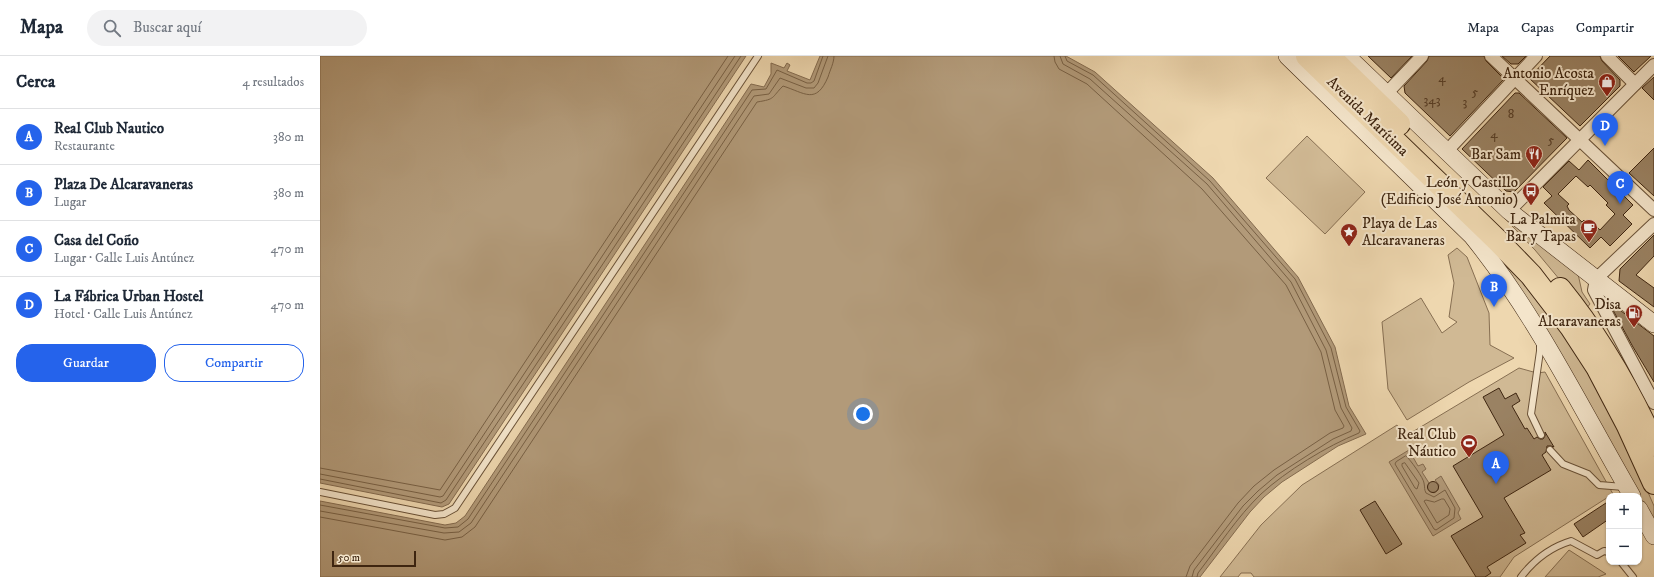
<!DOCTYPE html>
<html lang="es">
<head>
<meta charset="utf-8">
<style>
  :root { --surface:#fff; --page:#f2f2f3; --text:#1f2937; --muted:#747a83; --line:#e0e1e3; --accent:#2563eb }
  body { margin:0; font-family:"IM FELL DW Pica",serif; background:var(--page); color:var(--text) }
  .controls { position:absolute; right:12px; bottom:12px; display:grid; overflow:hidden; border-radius:8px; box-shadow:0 1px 3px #0004 }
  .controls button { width:36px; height:36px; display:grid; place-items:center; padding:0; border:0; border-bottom:1px solid var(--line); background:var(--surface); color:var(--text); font:20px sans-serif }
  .scale { position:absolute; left:12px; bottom:10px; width:84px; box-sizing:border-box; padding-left:4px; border:2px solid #3e2510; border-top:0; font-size:11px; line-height:14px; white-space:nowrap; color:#3e2510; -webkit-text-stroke:3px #f4e5cb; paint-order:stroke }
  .you { position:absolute; left:543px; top:358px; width:14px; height:14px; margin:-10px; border:3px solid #fff; border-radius:50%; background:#1a73e8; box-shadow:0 0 0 6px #1a73e833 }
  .badge { display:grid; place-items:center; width:26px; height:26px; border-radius:50%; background:var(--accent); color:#fff; font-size:13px; font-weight:700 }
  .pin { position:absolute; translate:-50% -33px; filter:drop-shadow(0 1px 2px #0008) }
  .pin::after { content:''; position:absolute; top:21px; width:14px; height:12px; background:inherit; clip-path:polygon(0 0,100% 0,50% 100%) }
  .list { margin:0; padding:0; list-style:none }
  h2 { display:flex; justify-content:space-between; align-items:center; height:52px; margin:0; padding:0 16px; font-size:17px }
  h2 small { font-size:13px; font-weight:400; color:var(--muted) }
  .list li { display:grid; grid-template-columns:26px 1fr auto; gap:12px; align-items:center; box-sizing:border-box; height:56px; padding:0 16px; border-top:1px solid var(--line) }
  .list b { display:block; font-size:15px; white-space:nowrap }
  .list p { margin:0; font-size:13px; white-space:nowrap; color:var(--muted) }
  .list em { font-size:13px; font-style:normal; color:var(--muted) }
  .actions { display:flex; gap:8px; padding:12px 16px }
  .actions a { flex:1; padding:9px 0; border:1px solid var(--accent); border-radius:16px; text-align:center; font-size:14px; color:var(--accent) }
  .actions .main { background:var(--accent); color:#fff }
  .icon { flex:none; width:22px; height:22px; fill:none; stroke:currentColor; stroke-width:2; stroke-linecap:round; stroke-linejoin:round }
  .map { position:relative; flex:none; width:1334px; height:521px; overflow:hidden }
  header { display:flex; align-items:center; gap:24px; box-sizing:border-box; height:56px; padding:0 20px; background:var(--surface); border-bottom:1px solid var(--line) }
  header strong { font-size:19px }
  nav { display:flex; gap:22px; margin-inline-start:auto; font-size:14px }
  .search { width:280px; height:36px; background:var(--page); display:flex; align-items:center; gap:10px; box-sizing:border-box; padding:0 14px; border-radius:22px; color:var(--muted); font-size:15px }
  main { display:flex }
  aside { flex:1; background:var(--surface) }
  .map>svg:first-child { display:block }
</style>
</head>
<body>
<header>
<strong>Mapa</strong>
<div class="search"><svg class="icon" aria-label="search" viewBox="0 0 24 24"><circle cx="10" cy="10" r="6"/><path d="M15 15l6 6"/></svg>Buscar aquí</div>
<nav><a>Mapa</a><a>Capas</a><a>Compartir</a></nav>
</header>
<main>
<aside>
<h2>Cerca<small>4 resultados</small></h2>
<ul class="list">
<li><span class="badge">A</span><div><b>Real Club Nautico</b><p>Restaurante</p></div><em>380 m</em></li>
<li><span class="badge">B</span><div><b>Plaza De Alcaravaneras</b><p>Lugar</p></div><em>380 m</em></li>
<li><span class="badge">C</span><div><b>Casa del Coño</b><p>Lugar · Calle Luis Antúnez</p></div><em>470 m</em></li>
<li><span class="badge">D</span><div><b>La Fábrica Urban Hostel</b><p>Hotel · Calle Luis Antúnez</p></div><em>470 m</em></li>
</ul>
<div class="actions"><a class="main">Guardar</a><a>Compartir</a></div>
</aside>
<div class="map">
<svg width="1334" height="521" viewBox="0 0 1334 521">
  <rect width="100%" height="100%" fill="#eed7af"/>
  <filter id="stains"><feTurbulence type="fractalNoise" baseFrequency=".005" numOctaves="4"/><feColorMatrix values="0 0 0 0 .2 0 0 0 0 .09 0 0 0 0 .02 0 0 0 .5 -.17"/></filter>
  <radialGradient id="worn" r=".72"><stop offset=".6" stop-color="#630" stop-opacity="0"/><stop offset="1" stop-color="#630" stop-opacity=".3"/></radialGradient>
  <g fill="#d0b994" stroke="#876f52">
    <path d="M987,80L1045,136L1005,178L946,122Z"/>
    <path d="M1119,140L1173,189L1243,270L1313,402L1334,450V469L1271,355Z"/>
    <path d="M1171,148L1258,218L1262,236L1270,248L1265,254L1215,194Z"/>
    <path d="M1137,192L1147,201L1169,257L1170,289L1194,302L1149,326L1087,364L1068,333L1062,266L1101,242L1122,277L1137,266L1129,261L1134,227L1128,199Z"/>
    <path d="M1199,312L1217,317L1225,316L1293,438L1194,501L1180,521H934L931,517H921L918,521H900L941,469L982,429L1077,369L1084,381Z"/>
    <path d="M1249,494L1286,518L1278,521H1225Z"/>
  </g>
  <g fill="#b29a79" stroke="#846b4f">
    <path d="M0,0H426L129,448L122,451L0,427Z"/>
    <path d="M500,0H746L775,16L893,122L978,221L1015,291L1029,350L1046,378L1018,390L962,426L944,441L930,456L880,521H0V445L125,469L136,467L145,460L431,28L444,31L451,18V7L464,12L467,7L470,9L467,15L490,24Z"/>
    <path d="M1089,394L1098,410L1103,408L1106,413L1102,416L1109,427L1108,431L1109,434L1114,437L1118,434L1119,429L1115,424L1121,420L1140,453L1138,457L1141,463L1113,480L1069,406Z"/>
  </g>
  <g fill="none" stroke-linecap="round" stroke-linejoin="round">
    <g stroke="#786044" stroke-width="1">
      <path d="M734,0L735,6L739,13L767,28L882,133L966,229L1001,296L1015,354L1024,370L1023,372L1010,377L954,414L934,430L918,447L870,510L866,521"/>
      <path d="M740,0L743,8L770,23L887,128L971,226L1006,294L1021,352L1032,372L1031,375L1013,383L957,419L938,435L923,450L874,514L872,521"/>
      <path d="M745,0L747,5L773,19L890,125L975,223L1011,292L1026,351L1040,375L1039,377C1007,390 966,415 941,438C917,461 898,491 878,517L877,521"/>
      <path d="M1086,400C1090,403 1104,423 1104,427C1105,432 1104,433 1106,437L1114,441L1125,434L1135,452L1134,462L1116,474L1114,473L1075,408L1076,406Z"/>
      <path d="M1085,407L1099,427L1097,433L1095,432L1082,410V408Z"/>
      <path d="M0,412L120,434L408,0"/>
      <path d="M0,418L120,441L123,440L415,0"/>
      <path d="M0,423L121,447L126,444L421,0"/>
      <path d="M1122,443H1124L1130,453L1129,459L1117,467L1104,445L1106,444L1114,446Z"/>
      <path d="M0,449L125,472L138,471L148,463L432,34L446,33L457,14L487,27H491L494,25L503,0"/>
      <path d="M0,455L124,477L139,476L151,467L434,40L449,38L460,22L486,32H494L498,27L508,0"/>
      <path d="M0,461L125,484L142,481L155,471L437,46C456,43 451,42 463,30C485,37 496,49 508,21C510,14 514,7 514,0"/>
    </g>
  </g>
  <g fill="#9a8263" stroke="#3e2510" fill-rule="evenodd">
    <path d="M1048,0H1092L1071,22Z"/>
    <path d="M1109,0H1164L1166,5L1184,23L1130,80L1085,37L1084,30L1107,5Z"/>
    <path d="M1182,0H1206L1198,8H1191Z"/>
    <path d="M1230,0H1280L1282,5L1300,24V30L1260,70L1209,22Z"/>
    <path d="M1298,0H1331L1314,16Z"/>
    <path d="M1334,21V44L1322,32Z"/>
    <path d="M1195,37H1199L1247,82L1194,136L1186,135L1142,93Z"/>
    <path d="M1334,92V140L1309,117Z"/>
    <path d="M1268,104L1313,149L1303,159L1312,168L1290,190L1281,181L1270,192L1224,147L1232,140L1223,131L1249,105L1259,114ZM1256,120L1268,131L1270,129L1288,147L1286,149L1295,158L1280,174L1270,165L1267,167L1264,164L1262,166L1249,154L1247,150L1249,148L1238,138Z"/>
    <path d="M1334,179V200L1316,219L1334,232V251L1299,225L1300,213Z"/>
    <path d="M1288,245L1334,280V326L1313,291Z"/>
    <path d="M1179,332L1185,343L1196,337L1200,345L1192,350L1205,373L1207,372L1214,383L1217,381L1220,383H1223L1225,380V376L1234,391L1231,390H1227L1226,396L1222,399L1231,414L1184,442L1205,477L1200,479L1206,487L1167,511L1171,517L1165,521H1156L1131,480L1163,461L1133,410L1184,379L1163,341Z"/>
    <circle cx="1113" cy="431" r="5.5"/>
    <path d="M1055,445L1082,488L1066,498L1040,454Z"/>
    <path d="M1289,445V463L1263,481L1254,468Z"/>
  </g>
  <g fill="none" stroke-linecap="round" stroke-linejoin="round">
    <defs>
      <g id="lane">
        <path d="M1220,289V295L1211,358L1221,379"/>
        <path d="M1230,394L1243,408L1268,418L1279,429L1304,431"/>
        <path d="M0,436L115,459L124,458L135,452L438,0"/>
        <path d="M1301,506L1313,521"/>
        <path d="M1201,521C1214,504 1231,491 1251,485L1277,499L1284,495L1289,496"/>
      </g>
      <g id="street">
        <path d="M1171,0L1334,154"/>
        <path d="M1287,0L1315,28"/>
        <path d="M1066,38L1102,0"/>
        <path d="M1126,96L1216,0"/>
        <path d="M1189,155L1334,9"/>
        <path d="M1334,168L1276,223L1274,234L1334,347"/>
      </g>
      <g id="secondary">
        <path d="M967,0L1152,180C1216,259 1261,352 1312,440"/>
        <path d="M1027,0L1189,155L1334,268"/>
        <path d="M1319,453L1334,480"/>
      </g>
      <g id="highway">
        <path d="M987,0L1177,184L1211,219L1251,271L1277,311L1308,370L1334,427"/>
        <path d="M1009,0L1079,68"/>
        <path d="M1240,233C1278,280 1309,333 1334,389"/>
      </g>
    </defs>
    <use href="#lane" stroke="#6a5238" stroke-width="8"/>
    <use href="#street" stroke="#6a5238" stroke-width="14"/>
    <use href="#secondary" stroke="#3e2510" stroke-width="18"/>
    <use href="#highway" stroke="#3e2510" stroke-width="24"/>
    <use href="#lane" stroke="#f4e5cb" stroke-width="6"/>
    <use href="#street" stroke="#f4e5cb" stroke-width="12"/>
    <use href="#secondary" stroke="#f4e5cb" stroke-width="17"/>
    <use href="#highway" stroke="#eed7af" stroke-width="22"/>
  </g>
  <defs>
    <symbol id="shop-pin" viewBox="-11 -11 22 30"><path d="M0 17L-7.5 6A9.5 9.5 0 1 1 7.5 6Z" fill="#8f2418" stroke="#f4e5cb"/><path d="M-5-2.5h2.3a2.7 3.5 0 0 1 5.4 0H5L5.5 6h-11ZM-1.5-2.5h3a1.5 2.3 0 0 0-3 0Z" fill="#fff"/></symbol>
    <symbol id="restaurant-pin" viewBox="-11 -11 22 30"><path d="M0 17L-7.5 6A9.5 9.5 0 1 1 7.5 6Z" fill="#8f2418" stroke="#f4e5cb"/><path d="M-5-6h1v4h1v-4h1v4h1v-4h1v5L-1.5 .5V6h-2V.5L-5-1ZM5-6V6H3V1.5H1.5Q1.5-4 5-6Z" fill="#fff"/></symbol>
    <symbol id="bus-pin" viewBox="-11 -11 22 30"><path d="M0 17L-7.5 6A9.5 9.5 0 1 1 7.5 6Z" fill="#8f2418" stroke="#f4e5cb"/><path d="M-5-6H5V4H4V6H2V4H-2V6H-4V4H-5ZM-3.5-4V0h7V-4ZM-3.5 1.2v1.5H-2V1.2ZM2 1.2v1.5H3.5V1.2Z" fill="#fff"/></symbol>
    <symbol id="cafe-pin" viewBox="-11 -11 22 30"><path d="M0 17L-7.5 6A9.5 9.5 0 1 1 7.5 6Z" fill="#8f2418" stroke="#f4e5cb"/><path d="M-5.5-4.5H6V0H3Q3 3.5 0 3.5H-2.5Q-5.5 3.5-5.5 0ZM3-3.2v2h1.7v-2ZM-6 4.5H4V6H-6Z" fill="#fff"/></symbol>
    <symbol id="sight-pin" viewBox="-11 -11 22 30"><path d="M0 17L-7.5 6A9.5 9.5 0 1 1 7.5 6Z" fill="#8f2418" stroke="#f4e5cb"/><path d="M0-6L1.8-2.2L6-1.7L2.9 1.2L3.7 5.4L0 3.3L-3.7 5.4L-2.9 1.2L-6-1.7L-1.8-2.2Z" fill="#fff"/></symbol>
    <symbol id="fuel-pin" viewBox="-11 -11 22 30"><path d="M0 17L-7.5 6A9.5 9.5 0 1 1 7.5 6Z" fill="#8f2418" stroke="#f4e5cb"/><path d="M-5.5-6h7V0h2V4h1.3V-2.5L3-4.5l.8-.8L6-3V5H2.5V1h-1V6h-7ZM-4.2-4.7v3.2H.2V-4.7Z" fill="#fff"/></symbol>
    <symbol id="stadium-pin" viewBox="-11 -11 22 30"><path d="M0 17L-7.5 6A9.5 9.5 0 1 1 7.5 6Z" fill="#8f2418" stroke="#f4e5cb"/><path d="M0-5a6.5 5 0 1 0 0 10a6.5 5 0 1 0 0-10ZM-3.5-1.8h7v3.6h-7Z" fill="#fff"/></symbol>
  </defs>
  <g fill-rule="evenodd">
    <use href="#shop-pin" x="1277" y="16" width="20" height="27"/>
    <use href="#restaurant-pin" x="1204" y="88" width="20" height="27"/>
    <use href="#bus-pin" x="1201" y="125" width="20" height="27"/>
    <use href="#cafe-pin" x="1259" y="162" width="20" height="27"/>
    <use href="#sight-pin" x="1019" y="166" width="20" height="27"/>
    <use href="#fuel-pin" x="1304" y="247" width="20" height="27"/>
    <use href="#stadium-pin" x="1139" y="377" width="20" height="27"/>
  </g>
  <g text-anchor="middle" stroke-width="4" stroke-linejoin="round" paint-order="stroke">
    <g font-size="13" fill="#553c25">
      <text x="1122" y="26">4</text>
      <text x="1155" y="40">5</text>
      <text x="1112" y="48">343</text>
      <text x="1145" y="50">3</text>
      <text x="1191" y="62">8</text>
      <text x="1174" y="82">4</text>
      <text x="1231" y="88">5</text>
    </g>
    <g font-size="15" fill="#3e2510" stroke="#f4e5cb" text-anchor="end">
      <text x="1274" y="22">Antonio Acosta<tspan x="1274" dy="17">Enríquez</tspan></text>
      <text x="1201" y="103">Bar Sam</text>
      <text x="1198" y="131">León y Castillo<tspan x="1198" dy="17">(Edificio José Antonio)</tspan></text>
      <text x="1256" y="168">La Palmita<tspan x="1256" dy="17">Bar y Tapas</tspan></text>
      <text x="1042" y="172" text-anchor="start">Playa de Las<tspan x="1042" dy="17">Alcaravaneras</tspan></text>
      <text x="1301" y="253">Disa<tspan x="1301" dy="17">Alcaravaneras</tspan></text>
      <text x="1136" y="383">Real Club<tspan x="1136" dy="17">Náutico</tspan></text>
    </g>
    <g font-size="15" fill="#3e2510" stroke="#f4e5cb">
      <text transform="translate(1048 60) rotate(44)" y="5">Avenida Marítima</text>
    </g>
  </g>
  <rect width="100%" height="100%" filter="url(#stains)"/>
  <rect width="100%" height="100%" fill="url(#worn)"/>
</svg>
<div class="controls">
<button>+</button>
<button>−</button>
</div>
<div class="scale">50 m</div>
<div class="you"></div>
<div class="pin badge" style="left:1176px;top:428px">A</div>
<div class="pin badge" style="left:1174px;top:251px">B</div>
<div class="pin badge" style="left:1300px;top:148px">C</div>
<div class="pin badge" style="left:1285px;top:90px">D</div>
</div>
</main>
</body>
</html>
